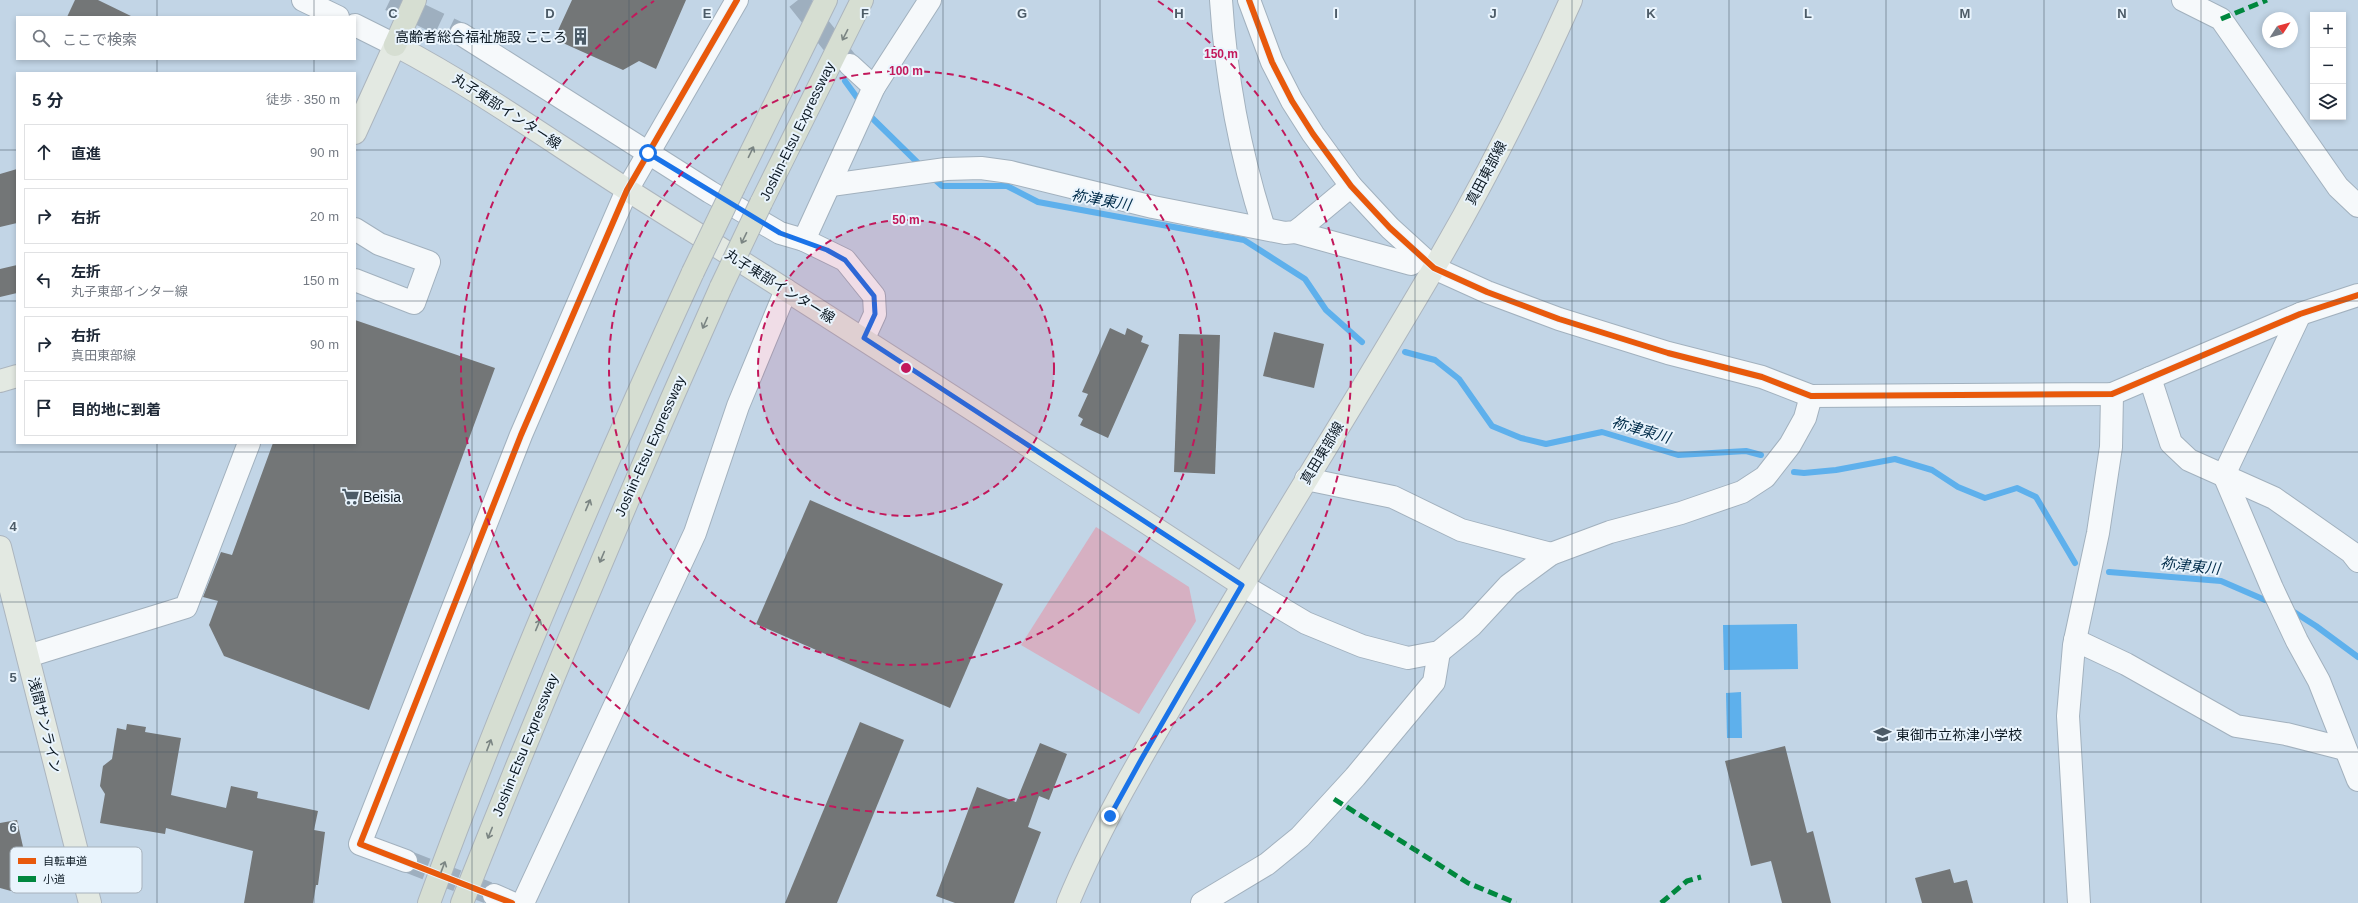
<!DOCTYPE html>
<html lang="ja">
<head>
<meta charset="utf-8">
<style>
  :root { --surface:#fff; --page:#f2f2f3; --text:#1f2937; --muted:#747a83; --line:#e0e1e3 }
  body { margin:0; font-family:Helvetica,"Noto Sans JP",sans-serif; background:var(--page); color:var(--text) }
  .controls { position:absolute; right:12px; top:12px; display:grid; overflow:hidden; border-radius:0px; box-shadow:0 2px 6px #0003 }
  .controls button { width:36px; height:36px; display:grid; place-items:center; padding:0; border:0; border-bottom:1px solid var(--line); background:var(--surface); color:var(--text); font:20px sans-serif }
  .compass { position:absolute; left:2262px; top:12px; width:36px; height:36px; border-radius:50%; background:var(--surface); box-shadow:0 2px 6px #0003; rotate:54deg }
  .stop { position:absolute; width:12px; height:12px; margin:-9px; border:3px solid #1a73e8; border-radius:50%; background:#fff }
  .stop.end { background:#1a73e8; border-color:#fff; box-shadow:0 1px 4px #0008 }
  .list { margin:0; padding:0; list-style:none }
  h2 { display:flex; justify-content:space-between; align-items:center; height:52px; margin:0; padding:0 16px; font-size:17px }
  h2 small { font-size:13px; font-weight:400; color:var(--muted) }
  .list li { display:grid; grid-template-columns:26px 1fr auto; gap:12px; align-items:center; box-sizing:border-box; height:56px; margin:0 8px 8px; padding:0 8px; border:1px solid var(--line); border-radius:0px }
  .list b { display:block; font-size:15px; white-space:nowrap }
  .list p { margin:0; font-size:13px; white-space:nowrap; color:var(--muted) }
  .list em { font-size:13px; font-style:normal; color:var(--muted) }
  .icon { flex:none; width:22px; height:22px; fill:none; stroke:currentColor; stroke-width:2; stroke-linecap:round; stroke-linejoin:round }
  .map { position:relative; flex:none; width:2358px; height:903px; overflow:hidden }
  .search { position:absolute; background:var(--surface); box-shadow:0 2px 6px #0003; left:16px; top:16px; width:340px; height:44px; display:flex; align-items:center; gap:10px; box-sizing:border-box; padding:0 14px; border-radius:0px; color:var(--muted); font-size:15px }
  .panel { position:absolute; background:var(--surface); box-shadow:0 2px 6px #0003; left:16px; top:72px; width:340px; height:372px; border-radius:0px }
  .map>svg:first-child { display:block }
</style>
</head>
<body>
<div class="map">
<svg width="2358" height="903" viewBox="0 0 2358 903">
  <rect width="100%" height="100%" fill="#c2d5e6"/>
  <path fill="#d6b0c2" d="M1096,527L1189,587L1196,621L1139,714L1021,645Z"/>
  <g fill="#5eb0ec">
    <path d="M1797,624L1798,669L1724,670L1723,625Z"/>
    <path d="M1741,692L1742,738H1727L1726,693Z"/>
  </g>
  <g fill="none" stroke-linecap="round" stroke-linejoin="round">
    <g stroke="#5eb0ec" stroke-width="6">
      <path d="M845,81L861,103"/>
      <path d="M867,113L922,167"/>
      <path d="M931,176L942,186H1007L1038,202L1244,240L1305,279L1326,310L1362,342"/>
      <path d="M1405,352L1435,360L1459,379L1492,426L1521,438L1546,444L1602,432L1678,455L1746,451L1761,455"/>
      <path d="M1794,472L1804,473L1836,470L1895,459L1932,470L1958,487L1985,498L2017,488L2036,497L2075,563"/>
      <path d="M2109,572L2221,581L2265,600"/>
      <path d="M2294,612L2316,626L2358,657"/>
    </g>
  </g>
  <g fill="#737677">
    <path d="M75,0H98L133,17H67Z"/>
    <path d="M572,0H686L656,69L639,61L623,70L554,39Z"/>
    <path d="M17,169V223L0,227V174Z"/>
    <path d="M17,265V293L0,297V269Z"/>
    <path d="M355,320L495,368L369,710L224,656L209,625L218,601L203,597L221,552L232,555L273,443H355Z"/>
    <path d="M1110,328L1125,335L1127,328L1143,336L1141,342L1149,345L1108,438L1080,425L1083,419L1078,416L1088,394L1082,392Z"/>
    <path d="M1274,332L1324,344L1314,388L1263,376Z"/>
    <path d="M1179,334L1220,335L1215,474L1174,472Z"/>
    <path d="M810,500L1003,584L950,708L756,624Z"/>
    <path d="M860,722L904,740L837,903H785Z"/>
    <path d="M127,724L146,727L145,732L181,738L171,795L226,808L231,786L258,792L257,798L318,811L314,830L325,832L318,885H316L313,903H244L253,851L166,828L165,834L100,823L105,794L100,786L103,766L112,759L117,728L126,730Z"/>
    <path d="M1040,743L1067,754L1049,800L1039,796L1028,827L1041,832L1014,903H955L936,896L977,787L1016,802Z"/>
    <path d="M1785,746L1807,833L1813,831L1831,903H1782L1771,861L1751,866L1725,761Z"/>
    <path d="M17,820L32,887L11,891L0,888V823Z"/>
    <path d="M1950,869L1954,883L1967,880L1973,903H1922L1915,878Z"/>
  </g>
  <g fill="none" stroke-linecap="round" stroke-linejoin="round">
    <g stroke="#9eafbf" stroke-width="22" stroke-dasharray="22 11" stroke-linecap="butt">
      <path d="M390,0L461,34"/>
      <path d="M798,0L848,63"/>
      <path d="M406,861L494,895"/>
    </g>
    <defs>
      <g id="minor">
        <path d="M303,0L338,17"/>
        <path d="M1221,0C1226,78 1240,154 1264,228"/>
        <path d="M1249,0L1272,62L1292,101L1313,134L1351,186L1390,228L1434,268L1487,292L1559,319L1668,353L1762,377L1811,396L2112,394L2300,314L2358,295"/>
        <path d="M2183,0L2221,19L2338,187L2358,206"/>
        <path d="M355,25L395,45"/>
        <path d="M461,34L710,192L780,233L804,240L874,87L930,0"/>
        <path d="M850,65L874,87"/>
        <path d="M831,185L946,169L981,168L1010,172L1153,207L1285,233L1295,232L1303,226L1351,186"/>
        <path d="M355,229L379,244L429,262L414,303L355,280"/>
        <path d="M1295,232L1411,264"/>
        <path d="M804,240L845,260L874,296L875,314L864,338"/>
        <path d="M2300,314L2224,475L2272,588L2297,641L2319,681L2358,780"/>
        <path d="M2150,378L2171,443L2189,460L2274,498L2351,552L2358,561"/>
        <path d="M1306,479L1393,497L1461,530L1551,554"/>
        <path d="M1242,585L1306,623L1362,646L1408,658L1439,652L1471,626L1509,585L1551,554L1610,532L1681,513L1742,492L1765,477L1790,445L1805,418L1811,396"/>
        <path d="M2075,640L2126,664L2236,726L2286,734L2345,749"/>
        <path d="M28,656L186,607L249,443"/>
        <path d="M406,861L360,844L521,435L627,190L737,0"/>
        <path d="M494,895L512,903"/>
        <path d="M523,903L695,533L738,406L786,290"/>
        <path d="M1202,903L1267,864L1300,837L1355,777L1434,682L1439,652"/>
        <path d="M2079,903L2068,716L2074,645L2098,533L2111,447L2112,394"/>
      </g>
      <g id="major">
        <path d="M355,133L395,45C486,93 569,154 656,208C853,331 1048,458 1242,585"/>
        <path d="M0,381L17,376"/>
        <path d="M0,547L90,903"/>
        <path d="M1068,903C1107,809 1163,721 1214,634C1286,511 1362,391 1434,268C1485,181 1530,92 1571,0"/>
      </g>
      <g id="highway">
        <path d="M395,45L415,0"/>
        <path d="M734,187L826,0"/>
        <path d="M761,203L862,0"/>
        <path d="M429,903C507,689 598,479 693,272"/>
        <path d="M462,903C544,696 630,491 721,287"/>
      </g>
    </defs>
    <use href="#minor" stroke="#a2b1be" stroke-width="24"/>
    <use href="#major" stroke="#acb5be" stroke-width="24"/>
    <use href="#highway" stroke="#acb5be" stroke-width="24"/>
    <use href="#minor" stroke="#f6f9fb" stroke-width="22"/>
    <use href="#major" stroke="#e3e9e2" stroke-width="22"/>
    <use href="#highway" stroke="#d6ded2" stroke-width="22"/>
    <defs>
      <g id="highway-bridge">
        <path d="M693,272L734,187"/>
        <path d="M721,287L761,203"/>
      </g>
    </defs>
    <use href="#highway-bridge" stroke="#acb5be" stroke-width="24" stroke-linecap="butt"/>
    <use href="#highway-bridge" stroke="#d6ded2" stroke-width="22"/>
    <g stroke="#00873e" stroke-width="5" stroke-dasharray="10 5" stroke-linecap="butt">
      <path d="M2221,19L2267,0"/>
      <path d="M1334,799L1468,883L1516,903"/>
      <path d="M1661,903L1687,881L1701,877"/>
    </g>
    <defs>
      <g id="cycleway">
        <path d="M1249,0L1272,62L1292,101L1313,134L1351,186L1390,228L1434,268L1487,292L1559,319L1668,353L1762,377L1811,396L2112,394L2300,314L2358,295"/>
        <path d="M512,903L360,844L521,435L627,190L737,0"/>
      </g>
    </defs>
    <use href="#cycleway" stroke="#e9f4fd" stroke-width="8"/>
    <use href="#cycleway" stroke="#e8590c" stroke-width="6"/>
  </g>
  <defs><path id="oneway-shaft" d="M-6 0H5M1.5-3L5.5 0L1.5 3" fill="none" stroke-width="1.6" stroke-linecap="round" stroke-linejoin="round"/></defs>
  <g stroke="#7b8583">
    <use href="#oneway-shaft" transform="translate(845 35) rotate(117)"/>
    <use href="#oneway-shaft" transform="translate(751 152) rotate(-64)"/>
    <use href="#oneway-shaft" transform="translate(744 238) rotate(116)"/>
    <use href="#oneway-shaft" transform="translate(705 323) rotate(114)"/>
    <use href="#oneway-shaft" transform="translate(588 505) rotate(-67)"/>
    <use href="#oneway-shaft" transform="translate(602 557) rotate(113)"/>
    <use href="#oneway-shaft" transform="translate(538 625) rotate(-67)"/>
    <use href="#oneway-shaft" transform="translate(489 745) rotate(-69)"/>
    <use href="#oneway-shaft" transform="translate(490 833) rotate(112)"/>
    <use href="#oneway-shaft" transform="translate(443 867) rotate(-69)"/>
  </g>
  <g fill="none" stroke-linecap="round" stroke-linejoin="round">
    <path stroke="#1a73e8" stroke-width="5" d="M648,153L780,233L827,250L845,260L874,296L875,314L864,338L1242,585L1142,758L1110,816"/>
  </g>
  <path fill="none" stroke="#4c5b67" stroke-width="1" stroke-opacity="0.55" d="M157,0V17M314,0V17M472,0V903M629,0V903M786,0V903M943,0V903M1100,0V903M1258,0V903M1415,0V903M1572,0V903M1729,0V903M1886,0V903M2044,0V903M2201,0V903M157,59V73M314,59V73M0,150H17M355,150H2358M0,301H17M355,301H2358M157,443V903M314,443V903M0,452H2358M0,602H2358M0,752H2358"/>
  <circle cx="906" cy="368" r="148" fill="#c2185b" fill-opacity=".12"/>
  <g fill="none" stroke="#c2185b" stroke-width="2" stroke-dasharray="7 5">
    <circle cx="906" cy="368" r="148"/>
    <circle cx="906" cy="368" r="297"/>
    <path d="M1158 1A445 445 0 1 1 654 1"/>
  </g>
  <defs>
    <symbol id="building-bare" viewBox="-9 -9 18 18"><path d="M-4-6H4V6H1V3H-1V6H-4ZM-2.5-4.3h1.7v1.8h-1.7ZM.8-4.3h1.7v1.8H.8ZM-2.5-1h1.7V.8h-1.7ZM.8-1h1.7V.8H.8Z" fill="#4c5b67" stroke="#e9f4fd" stroke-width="2.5" paint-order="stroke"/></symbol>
    <symbol id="supermarket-bare" viewBox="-9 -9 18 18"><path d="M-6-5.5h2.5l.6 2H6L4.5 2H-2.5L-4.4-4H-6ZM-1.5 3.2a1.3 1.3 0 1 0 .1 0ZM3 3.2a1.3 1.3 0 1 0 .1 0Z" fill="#4c5b67" stroke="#e9f4fd" stroke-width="2.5" paint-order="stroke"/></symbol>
    <symbol id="school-bare" viewBox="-9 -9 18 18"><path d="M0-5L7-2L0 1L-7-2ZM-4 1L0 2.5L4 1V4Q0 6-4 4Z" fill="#4c5b67" stroke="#e9f4fd" stroke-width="2.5" paint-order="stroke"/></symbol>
  </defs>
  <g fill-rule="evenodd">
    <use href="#building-bare" x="568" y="24" width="25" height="25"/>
    <use href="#supermarket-bare" x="338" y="484" width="25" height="25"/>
    <use href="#school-bare" x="1870" y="722" width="25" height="25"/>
  </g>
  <g text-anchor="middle" stroke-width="4" stroke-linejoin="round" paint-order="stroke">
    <g font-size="14" fill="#0c1923" stroke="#e9f4fd" text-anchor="start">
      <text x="567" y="42" text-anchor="end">高齢者総合福祉施設 こころ</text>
      <text x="363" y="502">Beisia</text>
      <text x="1896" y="740">東御市立祢津小学校</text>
    </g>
    <g font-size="14" fill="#0c1923" stroke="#e9f4fd">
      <text transform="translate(507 111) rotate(33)" y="5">丸子東部インター線</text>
      <text transform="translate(797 131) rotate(-64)" y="5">Joshin-Etsu Expressway</text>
      <text transform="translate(1486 173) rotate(-62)" y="5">真田東部線</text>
      <text transform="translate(780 286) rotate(32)" y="5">丸子東部インター線</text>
      <text transform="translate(650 446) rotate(-66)" y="5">Joshin-Etsu Expressway</text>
      <text transform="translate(1322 453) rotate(-59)" y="5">真田東部線</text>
      <text transform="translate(45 725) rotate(76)" y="5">浅間サンライン</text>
      <text transform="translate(525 745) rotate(-68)" y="5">Joshin-Etsu Expressway</text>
    </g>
    <g font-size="15" font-style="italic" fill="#002c4a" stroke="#e9f4fd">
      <text transform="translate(1101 200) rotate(10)" y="5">祢津東川</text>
      <text transform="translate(1641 430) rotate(16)" y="5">祢津東川</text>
      <text transform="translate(2190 566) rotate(6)" y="5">祢津東川</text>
    </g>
  </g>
  <rect x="10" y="847" width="132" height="46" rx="6" fill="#e9f4fd" stroke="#a7b2bc" stroke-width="1"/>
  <rect x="18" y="858" width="18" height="6" fill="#e8590c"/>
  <rect x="18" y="876" width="18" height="6" fill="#00873e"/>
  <g font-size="11" fill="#0c1923">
    <text x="43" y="865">自転車道</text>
    <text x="43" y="883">小道</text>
  </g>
  <g font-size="13" text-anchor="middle" font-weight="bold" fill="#4c5b67" stroke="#e9f4fd" stroke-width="4" stroke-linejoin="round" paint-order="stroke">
    <text x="393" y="18">C</text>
    <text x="550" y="18">D</text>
    <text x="707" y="18">E</text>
    <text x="865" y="18">F</text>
    <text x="1022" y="18">G</text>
    <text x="1179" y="18">H</text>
    <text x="1336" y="18">I</text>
    <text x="1493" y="18">J</text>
    <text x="1651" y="18">K</text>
    <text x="1808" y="18">L</text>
    <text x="1965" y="18">M</text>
    <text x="2122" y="18">N</text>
    <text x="13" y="531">4</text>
    <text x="13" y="682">5</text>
    <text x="13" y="832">6</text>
  </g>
  <circle cx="906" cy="368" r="6" fill="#c2185b" stroke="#e9f4fd" stroke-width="2"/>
  <g font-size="12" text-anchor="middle" font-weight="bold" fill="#c2185b" stroke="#e9f4fd" stroke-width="4" stroke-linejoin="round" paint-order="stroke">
    <text x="1221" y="58">150 m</text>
    <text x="906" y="75">100 m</text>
    <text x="906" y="224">50 m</text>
  </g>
</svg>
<div class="controls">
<button>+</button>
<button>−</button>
<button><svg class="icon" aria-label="layers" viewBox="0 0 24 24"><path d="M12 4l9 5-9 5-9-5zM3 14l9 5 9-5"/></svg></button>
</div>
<svg class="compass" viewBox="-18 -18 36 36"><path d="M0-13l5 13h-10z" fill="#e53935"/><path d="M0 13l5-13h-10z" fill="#747a83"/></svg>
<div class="stop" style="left:648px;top:153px"></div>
<div class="stop end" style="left:1110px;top:816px"></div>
<div class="search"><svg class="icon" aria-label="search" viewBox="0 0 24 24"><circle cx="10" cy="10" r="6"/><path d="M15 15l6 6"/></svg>ここで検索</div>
<section class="panel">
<h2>5 分<small>徒歩 · 350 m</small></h2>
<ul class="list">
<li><svg class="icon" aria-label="ahead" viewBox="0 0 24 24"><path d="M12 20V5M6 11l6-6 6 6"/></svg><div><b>直進</b></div><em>90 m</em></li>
<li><svg class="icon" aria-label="right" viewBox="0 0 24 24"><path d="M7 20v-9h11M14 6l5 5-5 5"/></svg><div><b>右折</b></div><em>20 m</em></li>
<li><svg class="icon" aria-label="left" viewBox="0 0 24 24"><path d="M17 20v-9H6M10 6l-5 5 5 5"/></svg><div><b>左折</b><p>丸子東部インター線</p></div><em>150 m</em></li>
<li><svg class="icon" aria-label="right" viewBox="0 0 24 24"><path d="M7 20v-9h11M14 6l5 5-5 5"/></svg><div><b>右折</b><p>真田東部線</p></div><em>90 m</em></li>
<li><svg class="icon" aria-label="arrive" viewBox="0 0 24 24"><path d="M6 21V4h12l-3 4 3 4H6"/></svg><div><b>目的地に到着</b></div></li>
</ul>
</section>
</div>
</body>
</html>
